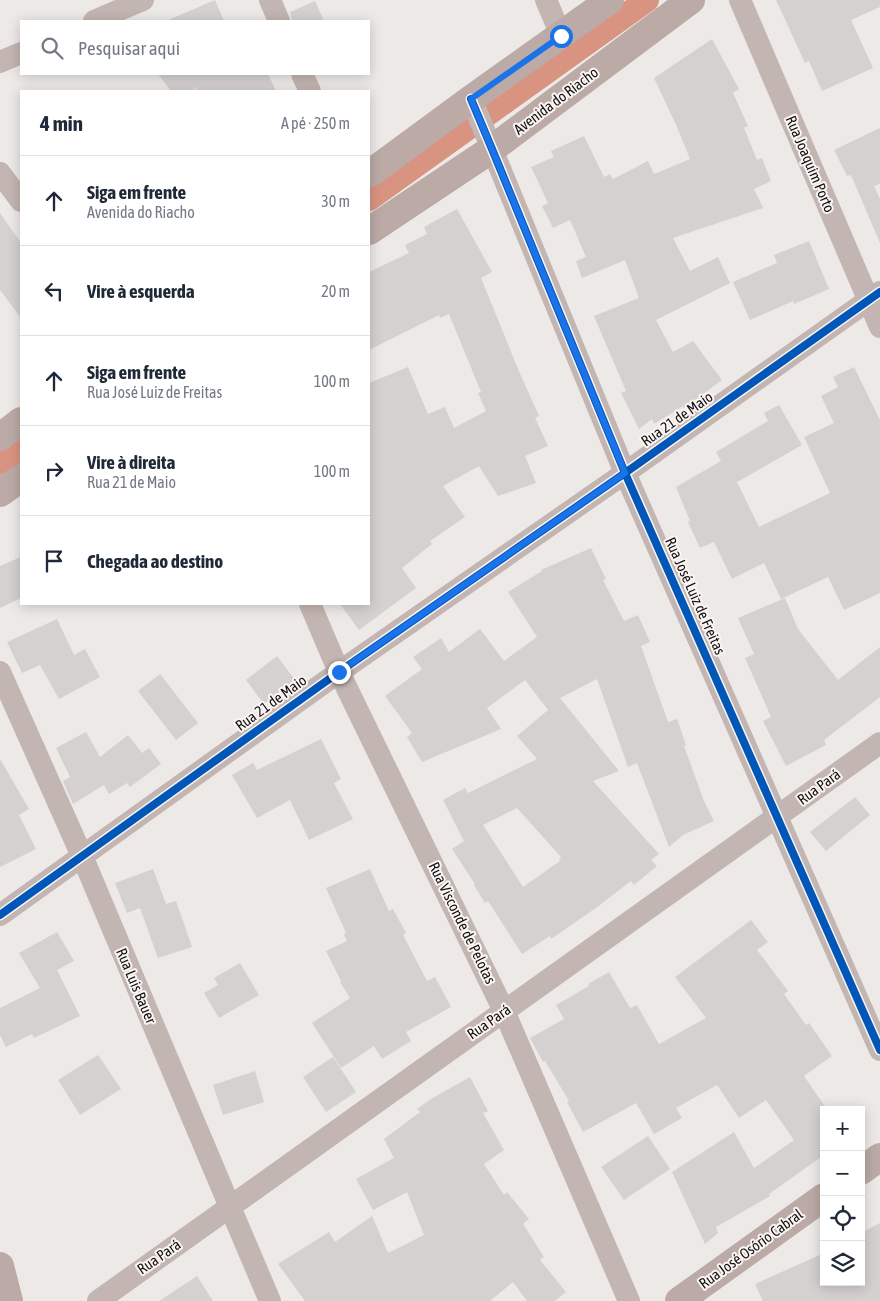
<!DOCTYPE html>
<html lang="pt">
<head>
<meta charset="utf-8">
<style>
  :root { --surface:#fff; --page:#f2f2f3; --text:#1f2937; --muted:#747a83; --line:#e0e1e3 }
  body { margin:0; font-family:"Asap Condensed",sans-serif; background:var(--page); color:var(--text) }
  .controls { position:absolute; right:15px; bottom:15px; display:grid; overflow:hidden; border-radius:0px; box-shadow:0 2px 12px #0003 }
  .controls button { width:45px; height:45px; display:grid; place-items:center; padding:0; border:0; border-bottom:1px solid var(--line); background:var(--surface); color:var(--text); font:25px sans-serif }
  .stop { position:absolute; width:15px; height:15px; margin:-11px; border:4px solid #1a73e8; border-radius:50%; background:#fff }
  .stop.end { background:#1a73e8; border-color:#fff; box-shadow:0 1px 5px #0008 }
  .list { margin:0; padding:0; list-style:none }
  h2 { display:flex; justify-content:space-between; align-items:center; height:65px; margin:0; padding:0 20px; font-size:21px }
  h2 small { font-size:16px; font-weight:400; color:var(--muted) }
  .list li { display:grid; grid-template-columns:32px 1fr auto; gap:15px; align-items:center; box-sizing:border-box; height:90px; padding:0 20px; border-top:1px solid var(--line) }
  .list b { display:block; font-size:19px; white-space:nowrap }
  .list p { margin:0; font-size:16px; white-space:nowrap; color:var(--muted) }
  .list em { font-size:16px; font-style:normal; color:var(--muted) }
  .icon { flex:none; width:28px; height:28px; fill:none; stroke:currentColor; stroke-width:2; stroke-linecap:round; stroke-linejoin:round }
  .map { position:relative; flex:none; width:880px; height:1301px; overflow:hidden }
  .search { position:absolute; background:var(--surface); box-shadow:0 2px 12px #0003; left:20px; top:20px; width:350px; height:55px; display:flex; align-items:center; gap:12px; box-sizing:border-box; padding:0 18px; border-radius:0px; color:var(--muted); font-size:19px }
  .panel { position:absolute; background:var(--surface); box-shadow:0 2px 12px #0003; left:20px; top:90px; width:350px; height:515px; border-radius:0px }
  .map>svg:first-child { display:block }
</style>
</head>
<body>
<div class="map">
<svg width="880" height="1301" viewBox="0 0 880 1301">
  <rect width="100%" height="100%" fill="#ece9e7"/>
  <g fill="none" stroke-linecap="round" stroke-linejoin="round">
    <g stroke="#d89480" stroke-width="24">
      <path d="M369,199L647,0"/>
      <path d="M0,463L21,448"/>
    </g>
  </g>
  <g fill="#d4d1d0" fill-rule="evenodd">
    <path d="M215,0L224,21H166Z"/>
    <path d="M776,0H880V7L851,20L873,68L822,91L809,61L805,63Z"/>
    <path d="M315,1L324,21H292L290,12Z"/>
    <path d="M712,39L739,89L733,93L748,126L744,128L757,160L762,158L771,181L754,189L763,208L673,238L690,271L718,257L730,283L656,320L673,352L693,341L722,380L684,408L683,406L654,424L652,419L639,429L621,393L626,391L594,316L639,298L625,260L582,278L576,261L586,257L570,220L553,228L542,206L548,203L531,167L554,157L551,151L584,136L604,177L610,174L613,179L648,161L654,174L690,159L677,127L654,78Z"/>
    <path d="M158,74H268L276,91H192L202,86L189,91H171Z"/>
    <path d="M880,128V184L874,186L880,199V243L851,175L847,176L834,150Z"/>
    <path d="M457,209L492,272L481,278L518,369L539,416L535,418L548,446L525,456L536,483L498,496L479,466L443,486L465,517L430,541L432,544L402,568L416,588L359,630L340,604H369V383L408,367L428,414L445,407L454,428L486,411L478,393L481,392L449,314L440,318L439,315L369,350V272L409,253L405,245L427,234L424,227Z"/>
    <path d="M0,213L21,243V318L0,290Z"/>
    <path d="M809,241L829,289L794,304L793,301L750,320L733,282L777,263L774,255Z"/>
    <path d="M854,367L880,420V593L844,610L828,577L781,599L764,563L732,579L714,542L700,548L688,522L690,521L676,487L721,461L716,452L768,421L764,413L779,405L802,445L737,482L759,527L830,493L804,437L834,423L821,396L838,387L833,377Z"/>
    <path d="M591,548L606,579L603,580L624,621L638,615L650,642L641,646L668,722L677,719L686,745L684,746L704,801L714,821L683,835L669,847L637,763L628,767L597,679L560,698L619,771L593,781L659,854L651,860L657,866L634,885L631,881L596,908L551,939L550,936L522,954L488,901L485,903L474,885L475,884L452,849L464,841L443,800L465,788L468,793L537,759L517,736L548,710L525,680L487,708L501,729L422,762L407,737L412,733L385,696L422,669L413,657L441,638L449,652L480,629L504,661L537,637L508,592L542,571L541,570ZM517,808L561,857L559,859L560,861L523,887L483,825Z"/>
    <path d="M21,557V598L0,608V566Z"/>
    <path d="M785,598L798,629L838,680L880,647V697L824,740L826,745L786,766L763,721L771,717L745,658L754,654L738,618Z"/>
    <path d="M57,619L74,655L85,649L100,677L59,699L40,665L22,673L7,642Z"/>
    <path d="M277,656L295,680L264,704L246,680Z"/>
    <path d="M160,674L198,723L176,740L138,691Z"/>
    <path d="M86,732L100,757L128,735L142,753L149,748L161,764L130,787L127,783L109,794L104,785L73,804L63,781L70,777L56,748Z"/>
    <path d="M321,739L341,779L334,783L353,819L309,840L290,800L257,818L232,775L253,763L257,770Z"/>
    <path d="M0,759L29,809L19,815L36,849L0,867Z"/>
    <path d="M855,797L870,815L826,851L810,832Z"/>
    <path d="M153,869L166,904L176,901L192,947L158,958L140,908L127,913L115,883Z"/>
    <path d="M370,869L389,911L393,909L406,933L403,935L427,981L435,977L451,1007L406,1032L411,1041L382,1059L374,1046L341,1068L312,1023L350,998L340,982L341,981L326,951L347,941L344,935L346,933L326,888Z"/>
    <path d="M751,920L768,942L757,950L788,991L784,994L806,1025L809,1023L832,1056L804,1076L824,1105V1155L769,1194L770,1196L716,1227L718,1233L705,1244L672,1172L734,1132L754,1168L794,1140L766,1100L739,1118L717,1085L676,1108L682,1118L654,1134L636,1103L583,1132L567,1102L569,1101L545,1061L543,1062L530,1038L564,1019L556,1005L589,986L588,984L609,972L630,1008L637,1005L659,1044L706,1018L675,977Z"/>
    <path d="M57,932L74,961L57,970L80,1016L34,1038L32,1034L6,1047L0,1035V1008L40,988L19,953Z"/>
    <path d="M240,963L259,995L219,1018L204,993L218,985L214,978Z"/>
    <path d="M98,1055L121,1089L80,1115L58,1080Z"/>
    <path d="M333,1057L356,1092L326,1112L303,1077Z"/>
    <path d="M255,1071L264,1102L223,1115L213,1085Z"/>
    <path d="M470,1077L488,1111L483,1113L504,1150L484,1164L504,1195L507,1192L529,1219L523,1224L544,1257L540,1260L566,1292L555,1301H527L513,1282L490,1301H305L278,1264L329,1232L335,1242L372,1216L388,1253L424,1235L407,1192L373,1210L356,1179L394,1158L384,1139L420,1112L417,1109L431,1099Z"/>
    <path d="M648,1136L670,1169L624,1200L601,1167Z"/>
    <path d="M880,1223V1301H763L755,1284L824,1253V1282H861V1233Z"/>
    <path d="M197,1276L213,1301H159Z"/>
  </g>
  <g fill="none" stroke-linecap="round" stroke-linejoin="round">
    <g stroke="#c3b5b1" stroke-width="22">
      <path d="M270,0L279,21"/>
      <path d="M546,0L561,35"/>
      <path d="M740,0L880,327"/>
      <path d="M94,21L143,0"/>
      <path d="M0,62L21,53"/>
      <path d="M302,74L310,91"/>
      <path d="M471,99L492,149L625,473L880,1050"/>
      <path d="M0,173L21,201"/>
      <path d="M310,604L339,672L504,1011L629,1301"/>
      <path d="M0,672L82,856L230,1207L270,1301"/>
      <path d="M0,915L339,672L625,473L880,292"/>
      <path d="M98,1301L880,743"/>
    </g>
    <g stroke="#bbaaa5" stroke-width="28">
      <path d="M369,174L471,99L610,0"/>
      <path d="M369,231L492,149L691,0"/>
      <path d="M0,437L21,421"/>
      <path d="M0,493L21,478"/>
      <path d="M861,1171L880,1157"/>
      <path d="M0,1266L9,1301"/>
      <path d="M679,1301L824,1197"/>
    </g>
    <defs>
      <g id="cycleway">
        <path d="M471,99L492,149L625,473L880,1050"/>
        <path d="M0,915L339,672L625,473L880,292"/>
      </g>
    </defs>
    <use href="#cycleway" stroke="#fbf5f4" stroke-width="11"/>
    <use href="#cycleway" stroke="#0057b8" stroke-width="8"/>
  </g>
  <g fill="none" stroke-linecap="round" stroke-linejoin="round">
    <path stroke="#1a73e8" stroke-width="6" d="M339,672L625,473L492,149L471,99L561,36"/>
  </g>
  <g text-anchor="middle" stroke-width="4" stroke-linejoin="round" paint-order="stroke">
    <g font-size="15" fill="#121110" stroke="#fbf5f4">
      <text transform="translate(556 101) rotate(-37)" y="5">Avenida do Riacho</text>
      <text transform="translate(810 164) rotate(67)" y="5">Rua Joaquim Porto</text>
      <text transform="translate(677 419) rotate(-35)" y="5">Rua 21 de Maio</text>
      <text transform="translate(695 596) rotate(66)" y="5">Rua José Luiz de Freitas</text>
      <text transform="translate(271 703) rotate(-36)" y="5">Rua 21 de Maio</text>
      <text transform="translate(819 787) rotate(-36)" y="5">Rua Pará</text>
      <text transform="translate(462 923) rotate(64)" y="5">Rua Visconde de Pelotas</text>
      <text transform="translate(136 986) rotate(67)" y="5">Rua Luis Bauer</text>
      <text transform="translate(489 1022) rotate(-35)" y="5">Rua Pará</text>
      <text transform="translate(751 1249) rotate(-36)" y="5">Rua José Osório Cabral</text>
      <text transform="translate(159 1257) rotate(-35)" y="5">Rua Pará</text>
    </g>
  </g>
</svg>
<div class="controls">
<button>+</button>
<button>−</button>
<button><svg class="icon" aria-label="locate" viewBox="0 0 24 24"><circle cx="12" cy="12" r="6"/><path d="M12 2v4M12 18v4M2 12h4M18 12h4"/></svg></button>
<button><svg class="icon" aria-label="layers" viewBox="0 0 24 24"><path d="M12 4l9 5-9 5-9-5zM3 14l9 5 9-5"/></svg></button>
</div>
<div class="stop" style="left:561px;top:36px"></div>
<div class="stop end" style="left:339px;top:672px"></div>
<div class="search"><svg class="icon" aria-label="search" viewBox="0 0 24 24"><circle cx="10" cy="10" r="6"/><path d="M15 15l6 6"/></svg>Pesquisar aqui</div>
<section class="panel">
<h2>4 min<small>A pé · 250 m</small></h2>
<ul class="list">
<li><svg class="icon" aria-label="ahead" viewBox="0 0 24 24"><path d="M12 20V5M6 11l6-6 6 6"/></svg><div><b>Siga em frente</b><p>Avenida do Riacho</p></div><em>30 m</em></li>
<li><svg class="icon" aria-label="left" viewBox="0 0 24 24"><path d="M17 20v-9H6M10 6l-5 5 5 5"/></svg><div><b>Vire à esquerda</b></div><em>20 m</em></li>
<li><svg class="icon" aria-label="ahead" viewBox="0 0 24 24"><path d="M12 20V5M6 11l6-6 6 6"/></svg><div><b>Siga em frente</b><p>Rua José Luiz de Freitas</p></div><em>100 m</em></li>
<li><svg class="icon" aria-label="right" viewBox="0 0 24 24"><path d="M7 20v-9h11M14 6l5 5-5 5"/></svg><div><b>Vire à direita</b><p>Rua 21 de Maio</p></div><em>100 m</em></li>
<li><svg class="icon" aria-label="arrive" viewBox="0 0 24 24"><path d="M6 21V4h12l-3 4 3 4H6"/></svg><div><b>Chegada ao destino</b></div></li>
</ul>
</section>
</div>
</body>
</html>
